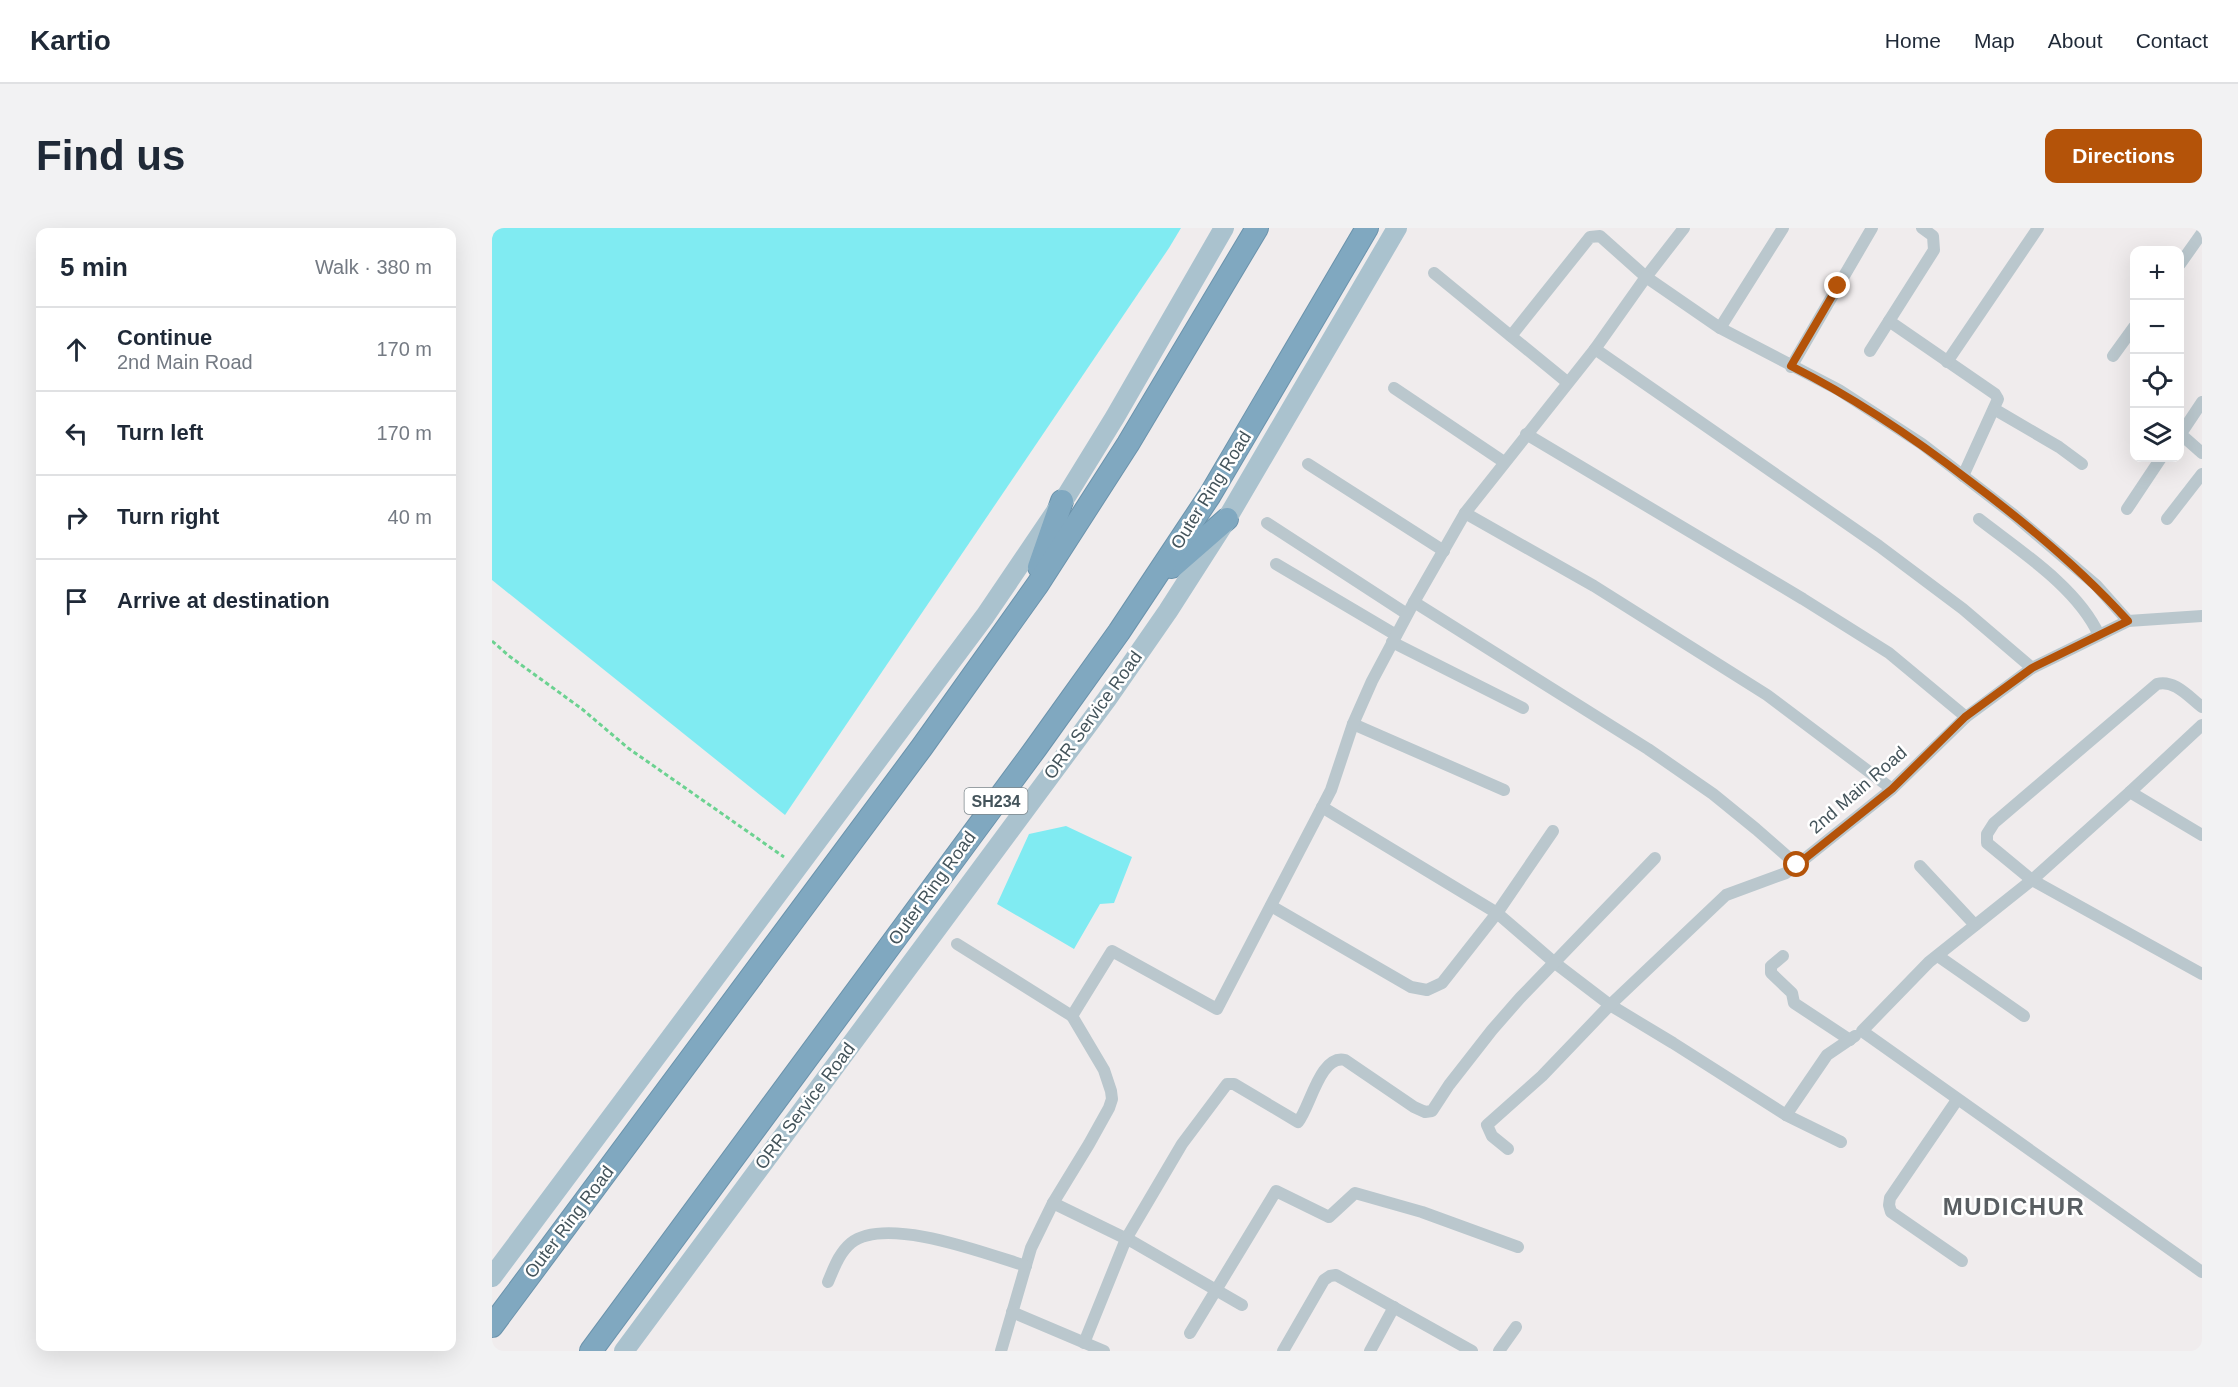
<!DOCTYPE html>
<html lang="en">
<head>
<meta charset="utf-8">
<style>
  :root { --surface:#fff; --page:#f2f2f3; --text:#1f2937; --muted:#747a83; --line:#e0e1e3; --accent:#b45309 }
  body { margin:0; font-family:Helvetica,sans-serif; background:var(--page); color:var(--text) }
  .controls { position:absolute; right:18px; top:18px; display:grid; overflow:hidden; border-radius:12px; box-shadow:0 6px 24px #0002 }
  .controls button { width:54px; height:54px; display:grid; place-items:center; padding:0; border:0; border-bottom:2px solid var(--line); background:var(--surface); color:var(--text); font:30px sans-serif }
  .stop { position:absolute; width:18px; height:18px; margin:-14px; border:4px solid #b45309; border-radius:50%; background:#fff }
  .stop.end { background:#b45309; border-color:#fff; box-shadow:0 2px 6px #0008 }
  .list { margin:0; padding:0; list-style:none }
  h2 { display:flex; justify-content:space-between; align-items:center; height:78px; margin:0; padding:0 24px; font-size:26px }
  h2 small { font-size:20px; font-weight:400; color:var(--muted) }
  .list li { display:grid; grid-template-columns:39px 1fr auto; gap:18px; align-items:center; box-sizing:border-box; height:84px; padding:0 24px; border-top:2px solid var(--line) }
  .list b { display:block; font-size:22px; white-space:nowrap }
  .list p { margin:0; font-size:20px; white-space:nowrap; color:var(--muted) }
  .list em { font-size:20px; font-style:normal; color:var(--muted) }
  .icon { flex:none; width:33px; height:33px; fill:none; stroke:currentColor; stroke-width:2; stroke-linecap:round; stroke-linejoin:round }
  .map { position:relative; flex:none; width:1710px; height:1123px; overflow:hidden; border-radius:12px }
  header { display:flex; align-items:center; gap:36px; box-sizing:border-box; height:84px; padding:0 30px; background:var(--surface); border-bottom:2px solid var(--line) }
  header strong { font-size:28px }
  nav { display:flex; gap:33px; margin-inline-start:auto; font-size:21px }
  .intro { display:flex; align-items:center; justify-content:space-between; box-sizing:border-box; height:144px; padding:0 36px }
  h1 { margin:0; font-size:42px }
  .button { padding:15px 27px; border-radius:12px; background:var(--accent); color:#fff; font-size:21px; font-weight:700 }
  main { display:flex; gap:36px; padding:0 36px }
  aside { flex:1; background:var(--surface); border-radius:12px; box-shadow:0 6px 24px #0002 }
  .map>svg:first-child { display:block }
</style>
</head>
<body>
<header>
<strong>Kartio</strong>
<nav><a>Home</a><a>Map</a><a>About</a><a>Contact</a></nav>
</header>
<div class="intro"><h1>Find us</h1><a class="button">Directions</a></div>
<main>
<aside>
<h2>5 min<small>Walk · 380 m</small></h2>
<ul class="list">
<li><svg class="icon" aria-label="ahead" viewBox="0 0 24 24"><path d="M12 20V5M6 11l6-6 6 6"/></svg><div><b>Continue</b><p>2nd Main Road</p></div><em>170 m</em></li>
<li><svg class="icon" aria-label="left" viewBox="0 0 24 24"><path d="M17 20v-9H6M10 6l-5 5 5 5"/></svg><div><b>Turn left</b></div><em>170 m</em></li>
<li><svg class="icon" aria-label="right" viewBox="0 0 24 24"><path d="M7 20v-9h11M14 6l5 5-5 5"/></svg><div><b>Turn right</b></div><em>40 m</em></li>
<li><svg class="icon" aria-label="arrive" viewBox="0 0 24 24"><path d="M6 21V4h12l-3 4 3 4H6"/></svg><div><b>Arrive at destination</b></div></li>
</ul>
</aside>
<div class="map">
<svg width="1710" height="1123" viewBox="0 0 1710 1123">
  <rect width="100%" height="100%" fill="#f0eced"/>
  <g fill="#80ebf2">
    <path d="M0,0H689L677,20L293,587L0,352Z"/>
    <path d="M574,598L640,629L622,675L608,676L582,721L505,676L537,606Z"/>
  </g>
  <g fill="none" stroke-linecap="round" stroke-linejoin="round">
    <defs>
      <g id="highway">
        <path d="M547,339L570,273"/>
        <path d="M680,339L735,291"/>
        <path d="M0,1098L430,519L546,356L636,216L765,0"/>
        <path d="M99,1123L544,520L627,404L718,267L875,0"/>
      </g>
    </defs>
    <use href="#highway" stroke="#6b93ac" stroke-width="24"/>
    <path stroke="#6cd291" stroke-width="3" stroke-dasharray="4.5 3" stroke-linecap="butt" d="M0,413L17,428L90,481L136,520L292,629"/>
    <g stroke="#bac7cd" stroke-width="12">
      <path d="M1688,36L1710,5"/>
      <path d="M942,45L1075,154"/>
      <path d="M1397,93L1503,166L1506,171L1471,248"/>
      <path d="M1228,100L1291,0"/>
      <path d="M1019,108L1098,9L1108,8L1154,49L1192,0"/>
      <path d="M1103,121L1387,318L1471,381L1540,440"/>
      <path d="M1378,123L1442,22L1441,8L1430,0"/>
      <path d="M1621,128L1642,99"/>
      <path d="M1455,134L1546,0"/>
      <path d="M1299,139L1380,0"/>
      <path d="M902,160L1012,234"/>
      <path d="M1502,181L1567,219L1590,236"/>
      <path d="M1034,206L1311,371L1397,425L1474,489"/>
      <path d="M1688,207L1710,174"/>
      <path d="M1688,210H1693L1710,225"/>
      <path d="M816,236L952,323"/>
      <path d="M1635,281L1669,230"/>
      <path d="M973,285L1102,358L1275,467L1400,561"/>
      <path d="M1487,291C1528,323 1585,359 1607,407"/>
      <path d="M1675,291L1710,246"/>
      <path d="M775,295L915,386"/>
      <path d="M784,336L904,407"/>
      <path d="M922,374L1156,521L1221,566L1264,601L1305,637"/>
      <path d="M900,414L1031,480"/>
      <path d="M1710,479C1697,469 1682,451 1665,456L1502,595L1495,606V615L1540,652L1710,746"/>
      <path d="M861,496L1012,562"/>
      <path d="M1638,564L1710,497"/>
      <path d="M830,579L1005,685L1063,735L1118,777L1181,815L1294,887L1349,914"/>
      <path d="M1710,607L1638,564L1540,652L1437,734L1370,803L1710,1044"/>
      <path d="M1428,638L1483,697"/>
      <path d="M779,678L919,759L935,762L950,755L1005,685L1061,603"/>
      <path d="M465,716L580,788L612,842L619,863L620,871L617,880L597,916L561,975L539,1020L509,1123"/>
      <path d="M1291,728L1279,738V745L1300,765L1302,775L1358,812"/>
      <path d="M1446,728L1532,788"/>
      <path d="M580,788L620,723L725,781L839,562L861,496L880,453L922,374L973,285L1103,121L1154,49L1228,100L1347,162L1430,216L1522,287L1604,357L1636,393"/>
      <path d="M1465,872L1398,970L1397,977L1399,984L1470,1033"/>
      <path d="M1294,887L1335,827L1363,808"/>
      <path d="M1016,921L1000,908L995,897L1050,848L1118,777L1234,667L1294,645L1305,637L1400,561L1474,489L1540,440L1636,393L1710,388"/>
      <path d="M561,975L641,1014L750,1077"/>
      <path d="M336,1054C342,1040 347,1025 359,1015C394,987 495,1026 534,1038"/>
      <path d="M520,1084L612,1123"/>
      <path d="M698,1105L784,963L837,989L863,965L930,984L1026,1019"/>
      <path d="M592,1115L634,1011L690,916L735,856H742L806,894C818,880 828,826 853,832L922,879L933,884L940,883L957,857L1000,802L1028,770L1163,630"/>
      <path d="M791,1123L832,1052L838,1048L844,1047L980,1123"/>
      <path d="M878,1123L902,1079"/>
      <path d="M1007,1123L1024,1099"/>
    </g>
    <g stroke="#aac2ce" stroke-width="20">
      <path d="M0,1049L493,388L575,267L623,189L732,0"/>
      <path d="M132,1123L615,471L676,383L733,294L905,0"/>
    </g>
    <use href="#highway" stroke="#80a8c0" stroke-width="22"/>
  </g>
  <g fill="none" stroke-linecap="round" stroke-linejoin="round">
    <path stroke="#b45309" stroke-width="8" d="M1305,637L1400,561L1473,489L1540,440L1636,393C1589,341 1535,296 1479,254C1422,210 1365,171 1299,138L1346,58"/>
  </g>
  <g text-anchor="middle" stroke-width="5" stroke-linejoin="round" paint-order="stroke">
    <rect fill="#fff" stroke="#7c878c" stroke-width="1.5" x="472.5" y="560" width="63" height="26" rx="4.5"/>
    <g font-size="16" font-weight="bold" fill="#44545b">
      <text x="504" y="579">SH234</text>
    </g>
    <g font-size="18" fill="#44545b" stroke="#fff">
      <text transform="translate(719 262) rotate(-58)" y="6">Outer Ring Road</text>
      <text transform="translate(601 487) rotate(-54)" y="6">ORR Service Road</text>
      <text transform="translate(1366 562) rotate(-41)" y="6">2nd Main Road</text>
      <text transform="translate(440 660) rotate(-54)" y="6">Outer Ring Road</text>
      <text transform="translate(313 878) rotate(-53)" y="6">ORR Service Road</text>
      <text transform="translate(77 994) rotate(-53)" y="6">Outer Ring Road</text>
    </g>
    <g font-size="24" font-weight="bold" letter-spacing="1.5" fill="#595e62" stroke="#fff">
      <text x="1522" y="987">MUDICHUR</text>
    </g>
  </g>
</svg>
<div class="controls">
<button>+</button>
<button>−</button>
<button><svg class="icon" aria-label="locate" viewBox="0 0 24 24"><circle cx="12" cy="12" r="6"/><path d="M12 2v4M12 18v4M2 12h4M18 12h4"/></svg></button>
<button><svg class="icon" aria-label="layers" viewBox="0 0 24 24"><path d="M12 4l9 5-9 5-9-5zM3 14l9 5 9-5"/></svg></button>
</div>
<div class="stop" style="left:1305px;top:637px"></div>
<div class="stop end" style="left:1346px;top:58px"></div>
</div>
</main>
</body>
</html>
